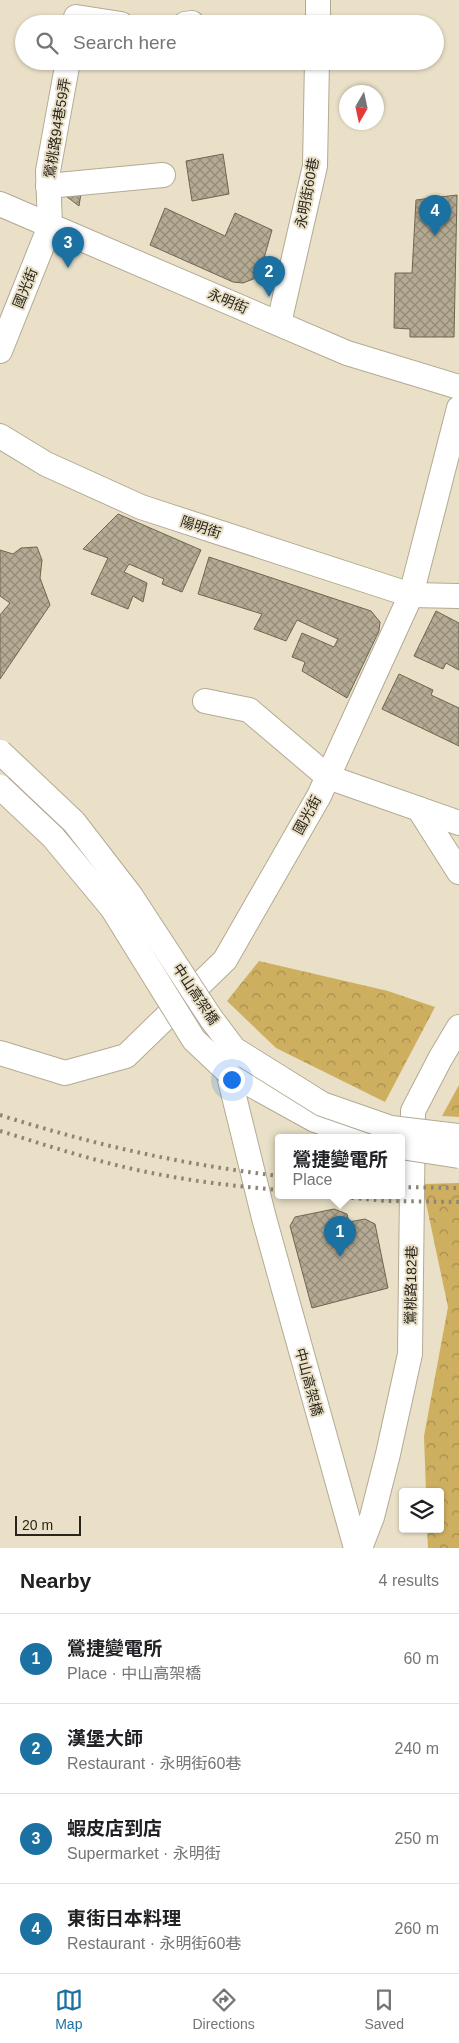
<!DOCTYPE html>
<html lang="en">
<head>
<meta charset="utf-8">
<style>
  :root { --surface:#fff; --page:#f2f2f2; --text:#202124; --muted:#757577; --line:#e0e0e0; --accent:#1b71a1 }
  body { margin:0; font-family:Arial,"Noto Sans TC",sans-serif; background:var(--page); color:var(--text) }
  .controls { position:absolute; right:15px; bottom:15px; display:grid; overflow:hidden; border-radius:5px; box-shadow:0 1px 4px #0004 }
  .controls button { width:45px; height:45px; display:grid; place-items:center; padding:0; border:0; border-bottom:1px solid var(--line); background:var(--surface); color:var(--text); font:25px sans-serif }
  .compass { position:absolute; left:339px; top:85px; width:45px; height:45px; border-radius:50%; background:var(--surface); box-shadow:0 1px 4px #0004; rotate:189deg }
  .scale { position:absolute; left:15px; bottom:12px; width:66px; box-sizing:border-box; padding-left:5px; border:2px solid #29251c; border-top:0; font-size:14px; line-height:18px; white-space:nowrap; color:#29251c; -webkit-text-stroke:4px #e9e0c7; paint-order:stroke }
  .you { position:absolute; left:231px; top:1079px; width:18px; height:18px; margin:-12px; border:4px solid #fff; border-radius:50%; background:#1a73e8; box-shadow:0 0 0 8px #1a73e833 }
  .badge { display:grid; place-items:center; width:32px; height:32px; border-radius:50%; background:var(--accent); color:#fff; font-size:16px; font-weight:700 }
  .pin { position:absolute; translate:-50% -41px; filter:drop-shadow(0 1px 2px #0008) }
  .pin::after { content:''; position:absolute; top:26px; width:18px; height:15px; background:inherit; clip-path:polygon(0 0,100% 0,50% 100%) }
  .popup { position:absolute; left:275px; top:1134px; width:130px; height:65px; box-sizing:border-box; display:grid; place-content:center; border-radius:5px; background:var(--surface); filter:drop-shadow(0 1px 4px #0005); font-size:16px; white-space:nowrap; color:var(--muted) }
  .popup b { font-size:19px; color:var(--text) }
  .popup::after { content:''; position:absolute; left:50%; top:100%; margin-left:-10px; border:10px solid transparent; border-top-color:var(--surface) }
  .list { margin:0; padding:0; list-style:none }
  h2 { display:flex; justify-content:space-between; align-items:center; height:65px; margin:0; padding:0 20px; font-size:21px }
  h2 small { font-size:16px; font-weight:400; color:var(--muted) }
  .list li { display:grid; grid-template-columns:32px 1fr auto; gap:15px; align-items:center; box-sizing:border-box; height:90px; padding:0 20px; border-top:1px solid var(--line) }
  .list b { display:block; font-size:19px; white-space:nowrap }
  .list p { margin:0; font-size:16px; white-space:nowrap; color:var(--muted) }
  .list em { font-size:16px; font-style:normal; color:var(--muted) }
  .icon { flex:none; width:28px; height:28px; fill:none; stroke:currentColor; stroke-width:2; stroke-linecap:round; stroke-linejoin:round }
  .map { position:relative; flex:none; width:459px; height:1548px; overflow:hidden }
  .search { position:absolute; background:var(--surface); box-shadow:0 1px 4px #0004; left:15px; right:15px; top:15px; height:55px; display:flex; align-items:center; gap:12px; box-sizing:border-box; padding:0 18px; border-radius:28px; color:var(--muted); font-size:19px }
  .sheet { height:425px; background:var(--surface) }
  nav { display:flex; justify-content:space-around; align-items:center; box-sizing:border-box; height:70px; border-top:1px solid var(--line); background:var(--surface); font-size:14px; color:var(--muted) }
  nav a { display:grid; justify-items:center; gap:2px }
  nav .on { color:var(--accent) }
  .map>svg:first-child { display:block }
</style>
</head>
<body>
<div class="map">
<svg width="459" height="1548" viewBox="0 0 459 1548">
  <defs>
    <pattern id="forest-crowns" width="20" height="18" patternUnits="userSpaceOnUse" patternTransform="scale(1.25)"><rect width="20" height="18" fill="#cdaf5f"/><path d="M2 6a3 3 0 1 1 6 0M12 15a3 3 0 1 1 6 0" fill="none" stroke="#a68e4e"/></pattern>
    <pattern id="building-cross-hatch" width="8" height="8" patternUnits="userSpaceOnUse" patternTransform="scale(1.25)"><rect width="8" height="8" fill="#b5ab94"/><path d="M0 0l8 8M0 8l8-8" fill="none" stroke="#938b78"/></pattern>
  </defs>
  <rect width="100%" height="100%" fill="#e9e0c7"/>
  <g fill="url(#forest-crowns)">
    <path d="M259,961L388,991L435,1007L385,1102L276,1048L227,1001Z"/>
    <path d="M459,1085V1117L442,1116Z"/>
    <path d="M459,1183V1548H428L427,1529H440V1492H426L424,1436L448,1307L422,1184Z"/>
  </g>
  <g fill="url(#building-cross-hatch)" stroke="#6e6650">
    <path d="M223,154L229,194L192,201L186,161Z"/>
    <path d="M82,187L79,206L58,190Z"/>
    <path d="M457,195L454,337H410V329L394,328L395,273H412L416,200Z"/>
    <path d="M165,208L225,236L235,213L272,230L260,272L256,278L243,283L233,282L150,245Z"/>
    <path d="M118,514L201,550L182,592L162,584L164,579L129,564L124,572L147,583L143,602L133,596L128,609L91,594L108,558L83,549Z"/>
    <path d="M37,547L42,560L40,578L50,605L0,679V615L10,603L0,596V550L13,554L21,548Z"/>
    <path d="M209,557L371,611L380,622L379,631L347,698L302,671L305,662L292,657L302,633L334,647L338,639L297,620L286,641L254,629L262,614L198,594Z"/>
    <path d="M436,611L459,623V670L446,663L443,669L414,656Z"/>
    <path d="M399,674L433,690L431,695L459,708V746L382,709Z"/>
    <path d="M334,1209L347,1214L349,1222L365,1219L375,1224L388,1288L312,1308L290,1226L295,1217Z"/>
  </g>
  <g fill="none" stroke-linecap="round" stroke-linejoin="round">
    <defs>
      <g id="minor">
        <path d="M76,17L121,24"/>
        <path d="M185,24L192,23"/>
        <path d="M318,24V0"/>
        <path d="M48,186L163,175"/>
        <path d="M0,204L347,353L459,387"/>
        <path d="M279,323L315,166L317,61"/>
        <path d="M0,351L50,226L48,171L68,61"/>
        <path d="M0,436L46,464L141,507L411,595L459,596"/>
        <path d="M205,701L249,710L328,777L459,823"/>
        <path d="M419,809L459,872"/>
        <path d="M0,1053L65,1073L126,1056L225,960L319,796L411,595L459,408"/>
        <path d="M233,1053L228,1072L264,1218L356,1548"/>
        <path d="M228,1072L315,1120L371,1138"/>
        <path d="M360,1548L372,1517L388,1454L410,1354L413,1111L440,1059L459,1027"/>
      </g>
    </defs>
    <use href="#minor" stroke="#b3aa93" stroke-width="26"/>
    <use href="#minor" stroke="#fff" stroke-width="24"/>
    <g stroke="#8c8574" stroke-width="4" stroke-dasharray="2.5 5" stroke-linecap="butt">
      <path d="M0,1115C94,1145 180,1164 279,1176"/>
      <path d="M0,1131C49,1146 97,1162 147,1172C190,1181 234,1186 279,1190"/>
      <path d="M401,1187L459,1188"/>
      <path d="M329,1196L388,1201L459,1202"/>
    </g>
    <defs>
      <g id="minor-bridge">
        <path d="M0,752L74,822L131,896L210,1017L234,1049L322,1104L391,1128L459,1136"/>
        <path d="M0,787L53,837L112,908L194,1040L228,1072"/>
        <path d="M401,1147L459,1156"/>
      </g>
    </defs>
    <use href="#minor-bridge" stroke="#b3aa93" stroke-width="26" stroke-linecap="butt"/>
    <use href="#minor-bridge" stroke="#fff" stroke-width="24"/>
  </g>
  <g text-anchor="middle" stroke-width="4" stroke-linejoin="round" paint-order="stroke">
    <g font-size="14" fill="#29251c" stroke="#e9e0c7">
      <text transform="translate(57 128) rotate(-81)" y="5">鶯桃路94巷59弄</text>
      <text transform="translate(307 193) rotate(-79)" y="5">永明街60巷</text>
      <text transform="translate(25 288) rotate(-68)" y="5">國光街</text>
      <text transform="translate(228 301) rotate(23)" y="5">永明街</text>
      <text transform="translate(201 527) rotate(18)" y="5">陽明街</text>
      <text transform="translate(307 815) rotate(-61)" y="5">國光街</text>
      <text transform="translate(196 994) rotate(56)" y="5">中山高架橋</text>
      <text transform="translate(411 1285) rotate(-89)" y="5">鶯桃路182巷</text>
      <text transform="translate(309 1382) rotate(75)" y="5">中山高架橋</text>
    </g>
  </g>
</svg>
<div class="controls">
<button><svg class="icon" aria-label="layers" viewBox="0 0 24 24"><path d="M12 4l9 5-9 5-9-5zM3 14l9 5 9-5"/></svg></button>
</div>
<svg class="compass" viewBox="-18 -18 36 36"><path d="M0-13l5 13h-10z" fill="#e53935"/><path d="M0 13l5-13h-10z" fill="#757577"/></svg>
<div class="scale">20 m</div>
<div class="you"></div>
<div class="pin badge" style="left:340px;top:1257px">1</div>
<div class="popup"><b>鶯捷變電所</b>Place</div>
<div class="pin badge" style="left:269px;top:297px">2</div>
<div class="pin badge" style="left:68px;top:268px">3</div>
<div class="pin badge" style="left:435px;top:236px">4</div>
<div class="search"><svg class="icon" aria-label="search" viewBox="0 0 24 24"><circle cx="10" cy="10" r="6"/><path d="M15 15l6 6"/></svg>Search here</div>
</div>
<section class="sheet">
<h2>Nearby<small>4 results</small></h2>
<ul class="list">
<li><span class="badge">1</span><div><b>鶯捷變電所</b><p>Place · 中山高架橋</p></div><em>60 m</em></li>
<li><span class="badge">2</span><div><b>漢堡大師</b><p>Restaurant · 永明街60巷</p></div><em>240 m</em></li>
<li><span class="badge">3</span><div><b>蝦皮店到店</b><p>Supermarket · 永明街</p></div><em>250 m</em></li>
<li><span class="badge">4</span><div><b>東街日本料理</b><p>Restaurant · 永明街60巷</p></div><em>260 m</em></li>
</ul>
</section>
<nav>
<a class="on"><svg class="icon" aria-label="map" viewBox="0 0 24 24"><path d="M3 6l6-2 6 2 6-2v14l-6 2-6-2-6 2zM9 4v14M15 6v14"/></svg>Map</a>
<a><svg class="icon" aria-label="directions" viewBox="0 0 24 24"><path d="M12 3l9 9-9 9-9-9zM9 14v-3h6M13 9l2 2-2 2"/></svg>Directions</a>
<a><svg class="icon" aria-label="saved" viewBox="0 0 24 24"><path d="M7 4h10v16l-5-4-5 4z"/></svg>Saved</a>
</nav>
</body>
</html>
